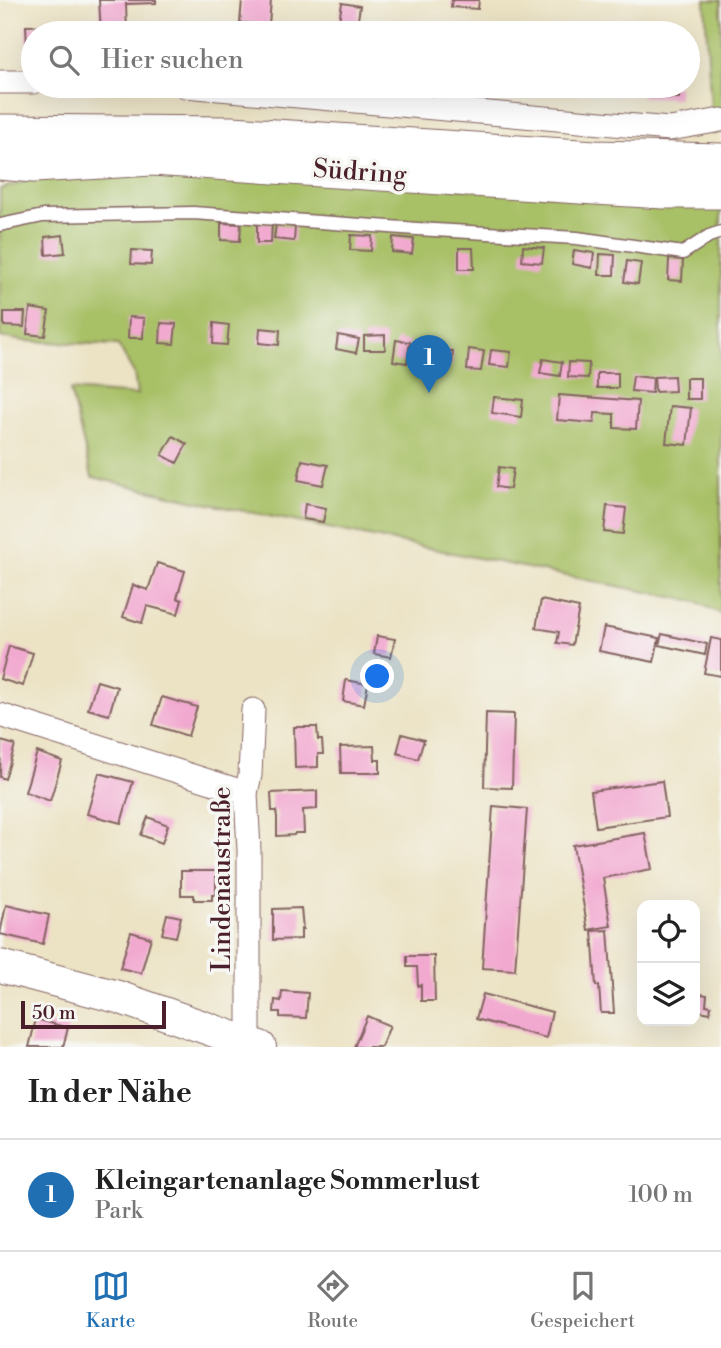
<!DOCTYPE html>
<html lang="de">
<head>
<meta charset="utf-8">
<style>
  :root { --surface:#fff; --page:#f6f6f6; --text:#222; --muted:#767676; --line:#e0e0e0; --accent:#1f6fb2 }
  body { margin:0; font-family:"Libre Bodoni",serif; background:var(--page); color:var(--text) }
  .controls { position:absolute; right:21px; bottom:21px; display:grid; overflow:hidden; border-radius:14px; box-shadow:0 7px 28px #0002 }
  .controls button { width:63px; height:63px; display:grid; place-items:center; padding:0; border:0; border-bottom:2px solid var(--line); background:var(--surface); color:var(--text); font:35px sans-serif }
  .scale { position:absolute; left:21px; bottom:18px; width:145px; box-sizing:border-box; padding-left:7px; border:4px solid #4a1f2b; border-top:0; font-size:19px; line-height:24px; white-space:nowrap; color:#4a1f2b; -webkit-text-stroke:5px #f6f6f2; paint-order:stroke }
  .you { position:absolute; left:378px; top:677px; width:24px; height:24px; margin:-18px; border:5px solid #fff; border-radius:50%; background:#1a73e8; box-shadow:0 0 0 10px #1a73e833 }
  .badge { display:grid; place-items:center; width:46px; height:46px; border-radius:50%; background:var(--accent); color:#fff; font-size:23px; font-weight:700 }
  .pin { position:absolute; translate:-50% -58px; filter:drop-shadow(0 2px 4px #0008) }
  .pin::after { content:''; position:absolute; top:37px; width:24px; height:21px; background:inherit; clip-path:polygon(0 0,100% 0,50% 100%) }
  .list { margin:0; padding:0; list-style:none }
  h2 { display:flex; justify-content:space-between; align-items:center; height:91px; margin:0; padding:0 28px; font-size:30px }
  h2 small { font-size:23px; font-weight:400; color:var(--muted) }
  .list li { display:grid; grid-template-columns:46px 1fr auto; gap:21px; align-items:center; box-sizing:border-box; height:112px; padding:0 28px; border-top:2px solid var(--line) }
  .list b { display:block; font-size:26px; white-space:nowrap }
  .list p { margin:0; font-size:23px; white-space:nowrap; color:var(--muted) }
  .list em { font-size:23px; font-style:normal; color:var(--muted) }
  .icon { flex:none; width:38px; height:38px; fill:none; stroke:currentColor; stroke-width:2; stroke-linecap:round; stroke-linejoin:round }
  .map { position:relative; flex:none; width:721px; height:1047px; overflow:hidden }
  .search { position:absolute; background:var(--surface); box-shadow:0 7px 28px #0002; left:21px; right:21px; top:21px; height:77px; display:flex; align-items:center; gap:18px; box-sizing:border-box; padding:0 24px; border-radius:38px; color:var(--muted); font-size:26px }
  .sheet { height:203px; background:var(--surface) }
  nav { display:flex; justify-content:space-around; align-items:center; box-sizing:border-box; height:98px; border-top:2px solid var(--line); background:var(--surface); font-size:19px; color:var(--muted) }
  nav a { display:grid; justify-items:center; gap:4px }
  nav .on { color:var(--accent) }
  .map>svg:first-child { display:block }
</style>
</head>
<body>
<div class="map">
<svg width="721" height="1047" viewBox="0 0 721 1047">
  <rect width="100%" height="100%" fill="#f6f6f2"/>
  <filter id="ink" filterUnits="userSpaceOnUse"><feTurbulence type="fractalNoise" baseFrequency=".0143" numOctaves="2"/><feDisplacementMap in="SourceGraphic" scale="14" xChannelSelector="R" yChannelSelector="G"/><feConvolveMatrix kernelMatrix="1 2 1 2 8 2 1 2 1" color-interpolation-filters="sRGB"/></filter>
  <filter id="wash" filterUnits="userSpaceOnUse"><feTurbulence type="fractalNoise" baseFrequency=".00686" numOctaves="4" result="noise"/><feDisplacementMap in="SourceGraphic" scale="28" xChannelSelector="R" yChannelSelector="G"/><feGaussianBlur stdDeviation="1.57" result="paint"/><feColorMatrix in="noise" values="0 0 0 0 0 0 0 0 0 0 0 0 0 0 0 0 0 1.4 0 .05"/><feComposite in="paint" operator="in"/></filter>
  <g filter="url(#wash)">
    <rect width="100%" height="100%" fill="#ece3c5"/>
    <g fill="#a8c066" stroke="#797048" stroke-width="2">
      <path d="M705,0H721V132L712,134Z"/>
      <path d="M219,171L721,206V614L697,602L204,503L92,477L70,390L137,395L134,373L118,345L24,341L0,337V189L58,172Z"/>
    </g>
    <g id="blocks">
      <g fill="#f2a9d0">
        <path d="M99,0H156V3L126,4L127,33H101Z"/>
        <path d="M242,0H271L269,25L240,23Z"/>
        <path d="M452,0H479L478,9L451,7Z"/>
        <path d="M342,3L360,6L356,33H337Z"/>
        <path d="M56,25V33H33V47H27L26,26Z"/>
        <path d="M642,86H679V98L642,97Z"/>
        <path d="M221,223L241,224L240,241L221,240Z"/>
        <path d="M257,223H272L271,243H257Z"/>
        <path d="M276,224L295,227L294,241L274,239Z"/>
        <path d="M63,235L65,253L46,255L45,237Z"/>
        <path d="M351,235L372,236L371,251L350,250Z"/>
        <path d="M393,237L414,239L412,254L392,252Z"/>
        <path d="M523,246L544,248L542,263L522,261Z"/>
        <path d="M459,248H473L474,269H459Z"/>
        <path d="M132,250L152,251L151,265L131,264Z"/>
        <path d="M574,250L594,253L592,268L572,264Z"/>
        <path d="M600,254L615,255L614,275H599Z"/>
        <path d="M669,259L683,260L682,281L668,280Z"/>
        <path d="M627,261L641,263L638,284L624,282Z"/>
        <path d="M30,308L49,311L45,336L27,334Z"/>
        <path d="M4,312H25L24,327L4,326Z"/>
        <path d="M129,317L144,318L143,338H128Z"/>
        <path d="M161,323L176,324L174,344L160,343Z"/>
        <path d="M214,323L229,325L227,345L213,344Z"/>
        <path d="M260,328L280,330L279,345L259,343Z"/>
        <path d="M338,335L359,339L356,353L336,349Z"/>
        <path d="M385,335V350H364V336Z"/>
        <path d="M396,340L410,342L407,363L393,361Z"/>
        <path d="M469,349L484,351L481,371L467,370Z"/>
        <path d="M432,350L453,351L452,365H432Z"/>
        <path d="M491,350L511,352L509,367L489,365Z"/>
        <path d="M543,359L562,362L560,376L540,373Z"/>
        <path d="M569,362L589,363L588,378L568,377Z"/>
        <rect x="597" y="373" width="21" height="15"/>
        <path d="M633,376L653,378L652,393L631,391Z"/>
        <path d="M674,376L675,391L655,392L654,377Z"/>
        <rect x="686" y="378" width="14" height="21"/>
        <path d="M559,395L638,401L636,429L614,428V414L595,413L594,423L557,420Z"/>
        <path d="M494,397L523,400L521,417L492,413Z"/>
        <path d="M670,406L691,408L687,445L666,443Z"/>
        <path d="M173,436L187,444L177,463L162,455Z"/>
        <path d="M302,460L328,465L323,485L298,480Z"/>
        <path d="M499,467L513,469L510,489L496,487Z"/>
        <path d="M305,504L326,508L323,522L303,519Z"/>
        <path d="M607,506L626,508L623,534L604,532Z"/>
        <path d="M157,563L185,571L177,598L182,600L178,614L147,606L142,623L123,617L133,585L148,590Z"/>
        <path d="M541,600L579,608L572,645L557,643L559,632L536,628Z"/>
        <path d="M604,627L659,638L654,662L599,651Z"/>
        <path d="M662,634L707,644L705,655L659,645Z"/>
        <path d="M377,636L395,639L391,657L374,654Z"/>
        <path d="M711,638L721,640V676L704,673Z"/>
        <path d="M9,646L33,653L23,686L0,679Z"/>
        <path d="M346,680L368,684L364,705L343,701Z"/>
        <path d="M97,681L117,687L109,715L88,709Z"/>
        <path d="M162,697L197,707L188,736L153,725Z"/>
        <path d="M486,713L514,714L512,788L484,787Z"/>
        <path d="M294,727H317L318,740H322L323,754H318V767L295,768Z"/>
        <path d="M402,734L424,740L418,759L397,753Z"/>
        <path d="M1,741L15,745L5,779L0,777Z"/>
        <path d="M374,746L375,760H380V773H341L340,747Z"/>
        <path d="M37,752L62,761L50,801L25,792Z"/>
        <path d="M99,773L133,782L121,823L87,814Z"/>
        <path d="M662,781L667,817L596,827L591,791Z"/>
        <path d="M317,791V809L303,810L304,833H295L294,835L277,836V817L276,811H272L271,793Z"/>
        <path d="M493,806L527,809L515,970L482,968Z"/>
        <path d="M148,817L168,825L162,843L141,835Z"/>
        <path d="M645,833L652,869L603,878L611,926L588,930L573,845Z"/>
        <path d="M181,871H216V895H212V900H194V895H181Z"/>
        <path d="M6,905L49,915L43,944L0,934Z"/>
        <path d="M301,908L303,929H301V939L273,940V909Z"/>
        <path d="M167,914L181,917L176,937L162,934Z"/>
        <path d="M608,930L614,1013H601L599,986H596L592,931Z"/>
        <path d="M131,932L151,938L141,973L120,968Z"/>
        <path d="M407,956H434L435,1001H421V985L418,986L417,967H407Z"/>
        <path d="M282,991L308,993L306,1018L280,1017V1012H274L275,1000L281,1001Z"/>
        <path d="M695,993L707,995L706,1005L711,1006L710,1013L695,1010Z"/>
        <path d="M483,994L552,1012L546,1038L476,1019Z"/>
        <path d="M367,1016L390,1026L381,1047H354Z"/>
        <path d="M36,1019L68,1028L63,1047H29Z"/>
      </g>
    </g>
  </g>
  <g filter="url(#ink)">
    <use href="#blocks" fill-opacity="0" stroke="#836461" stroke-width="2"/>
    <g fill="none" stroke-linecap="round" stroke-linejoin="round">
      <defs>
        <path id="lane" d="M0,225L43,216L193,213L417,229L577,238L683,253L709,236L721,232"/>
        <g id="street">
          <path d="M0,82H33"/>
          <path d="M185,86L670,129L721,120"/>
          <path d="M0,715L246,793"/>
          <path d="M249,1047V850L246,793L250,775L253,710"/>
        </g>
        <path id="secondary" d="M0,966L118,997L260,1047"/>
        <g id="primary">
          <path d="M0,133L232,135L595,159L721,162"/>
          <path d="M0,161L34,164L152,157L595,186L665,190H721"/>
        </g>
      </defs>
      <use href="#lane" stroke="#836461" stroke-width="15"/>
      <use href="#street" stroke="#836461" stroke-width="25"/>
      <use href="#secondary" stroke="#836461" stroke-width="34"/>
      <use href="#primary" stroke="#836461" stroke-width="39"/>
      <use href="#lane" stroke="#fff" stroke-width="12"/>
      <use href="#street" stroke="#fff" stroke-width="23"/>
      <use href="#secondary" stroke="#fff" stroke-width="32"/>
      <use href="#primary" stroke="#fff" stroke-width="37"/>
    </g>
  </g>
  <g text-anchor="middle" stroke-width="7" stroke-linejoin="round" paint-order="stroke">
    <g font-size="26" fill="#4a1f2b" stroke="#f6f6f2">
      <text transform="translate(360 171) rotate(4)" y="9">Südring</text>
      <text transform="translate(221 879) rotate(-90)" y="9">Lindenaustraße</text>
    </g>
  </g>
</svg>
<div class="controls">
<button><svg class="icon" aria-label="locate" viewBox="0 0 24 24"><circle cx="12" cy="12" r="6"/><path d="M12 2v4M12 18v4M2 12h4M18 12h4"/></svg></button>
<button><svg class="icon" aria-label="layers" viewBox="0 0 24 24"><path d="M12 4l9 5-9 5-9-5zM3 14l9 5 9-5"/></svg></button>
</div>
<div class="scale">50 m</div>
<div class="you"></div>
<div class="pin badge" style="left:429px;top:393px">1</div>
<div class="search"><svg class="icon" aria-label="search" viewBox="0 0 24 24"><circle cx="10" cy="10" r="6"/><path d="M15 15l6 6"/></svg>Hier suchen</div>
</div>
<section class="sheet">
<h2>In der Nähe<small></small></h2>
<ul class="list">
<li><span class="badge">1</span><div><b>Kleingartenanlage Sommerlust</b><p>Park</p></div><em>100 m</em></li>
</ul>
</section>
<nav>
<a class="on"><svg class="icon" aria-label="map" viewBox="0 0 24 24"><path d="M3 6l6-2 6 2 6-2v14l-6 2-6-2-6 2zM9 4v14M15 6v14"/></svg>Karte</a>
<a><svg class="icon" aria-label="directions" viewBox="0 0 24 24"><path d="M12 3l9 9-9 9-9-9zM9 14v-3h6M13 9l2 2-2 2"/></svg>Route</a>
<a><svg class="icon" aria-label="saved" viewBox="0 0 24 24"><path d="M7 4h10v16l-5-4-5 4z"/></svg>Gespeichert</a>
</nav>
</body>
</html>
